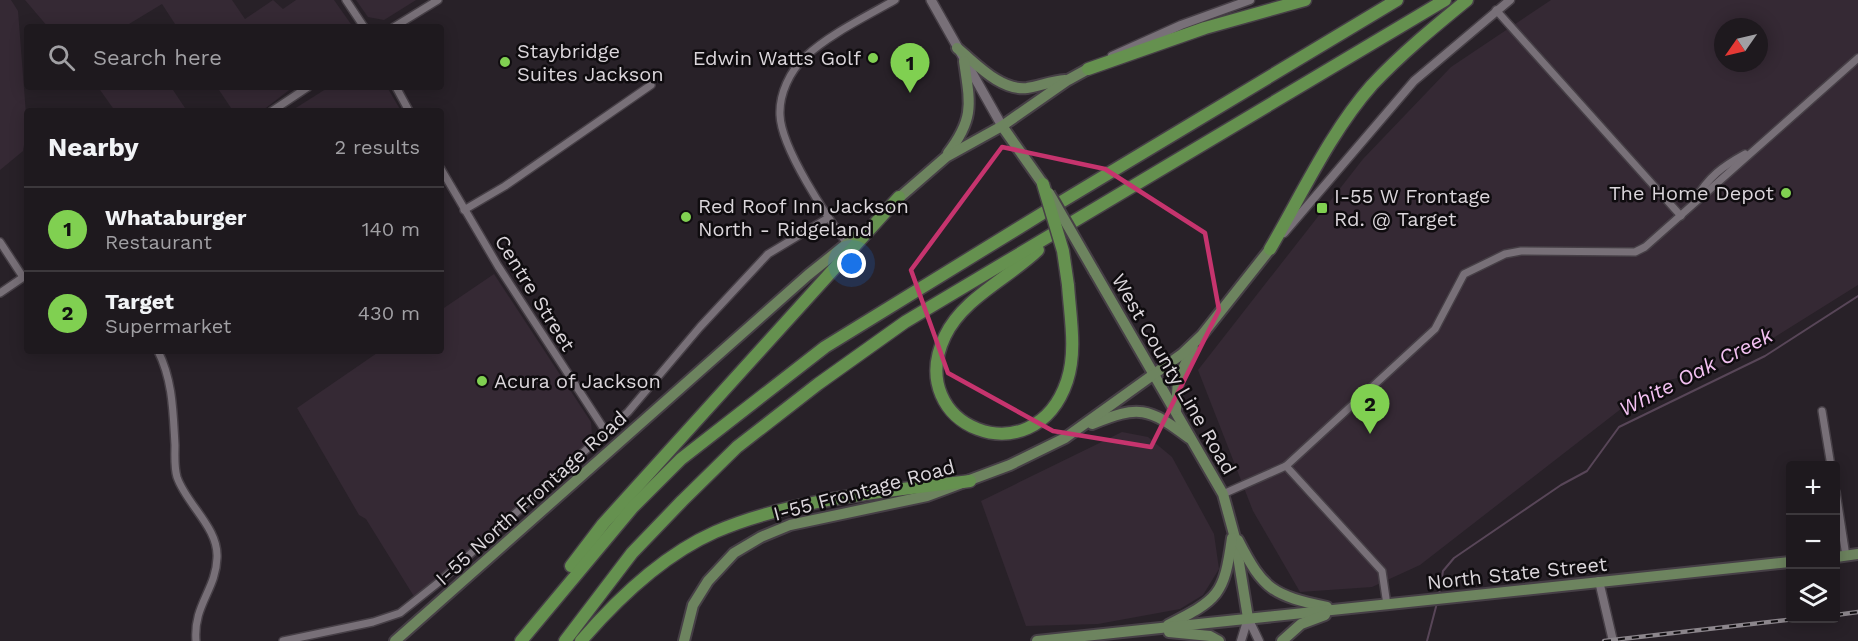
<!DOCTYPE html>
<html lang="en">
<head>
<meta charset="utf-8">
<style>
  :root { --surface:#1e191e; --page:#262227; --text:#f1f3f6; --muted:#a1a0a4; --line:#3c383c; --accent:#80d051 }
  body { margin:0; font-family:"Work Sans",sans-serif; background:var(--page); color:var(--text) }
  .controls { position:absolute; right:18px; bottom:18px; display:grid; overflow:hidden; border-radius:6px; box-shadow:0 3px 15px #0003 }
  .controls button { width:54px; height:54px; display:grid; place-items:center; padding:0; border:0; border-bottom:2px solid var(--line); background:var(--surface); color:var(--text); font:30px sans-serif }
  .compass { position:absolute; left:1714px; top:18px; width:54px; height:54px; border-radius:50%; background:var(--surface); box-shadow:0 3px 15px #0003; rotate:236deg }
  .you { position:absolute; left:852px; top:264px; width:21px; height:21px; margin:-15px; border:4px solid #fff; border-radius:50%; background:#1a73e8; box-shadow:0 0 0 9px #1a73e833 }
  .badge { display:grid; place-items:center; width:39px; height:39px; border-radius:50%; background:var(--accent); color:#111; font-size:20px; font-weight:700 }
  .pin { position:absolute; translate:-50% -50px; filter:drop-shadow(0 2px 3px #0008) }
  .pin::after { content:''; position:absolute; top:32px; width:21px; height:18px; background:inherit; clip-path:polygon(0 0,100% 0,50% 100%) }
  .list { margin:0; padding:0; list-style:none }
  h2 { display:flex; justify-content:space-between; align-items:center; height:78px; margin:0; padding:0 24px; font-size:26px }
  h2 small { font-size:20px; font-weight:400; color:var(--muted) }
  .list li { display:grid; grid-template-columns:39px 1fr auto; gap:18px; align-items:center; box-sizing:border-box; height:84px; padding:0 24px; border-top:2px solid var(--line) }
  .list b { display:block; font-size:22px; white-space:nowrap }
  .list p { margin:0; font-size:20px; white-space:nowrap; color:var(--muted) }
  .list em { font-size:20px; font-style:normal; color:var(--muted) }
  .icon { flex:none; width:33px; height:33px; fill:none; stroke:currentColor; stroke-width:2; stroke-linecap:round; stroke-linejoin:round }
  .map { position:relative; flex:none; width:1858px; height:641px; overflow:hidden }
  .search { position:absolute; background:var(--surface); box-shadow:0 3px 15px #0003; left:24px; top:24px; width:420px; height:66px; display:flex; align-items:center; gap:15px; box-sizing:border-box; padding:0 21px; border-radius:6px; color:var(--muted); font-size:22px }
  .panel { position:absolute; background:var(--surface); box-shadow:0 3px 15px #0003; left:24px; top:108px; width:420px; height:246px; border-radius:6px }
  .map>svg:first-child { display:block }
</style>
</head>
<body>
<div class="map">
<svg width="1858" height="641" viewBox="0 0 1858 641">
  <rect width="100%" height="100%" fill="#282128"/>
  <g fill="#352934" fill-rule="evenodd">
    <path d="M0,0H11L18,11L27,127L23,151L0,170Z"/>
    <path d="M25,0H232L245,19L273,0L283,9L296,0H334L353,27H177L162,4L129,24L131,27H48Z"/>
    <path d="M356,0H416L384,20L368,17Z"/>
    <path d="M1551,0H1858V285L1730,365L1653,384L1420,565L1372,587L1300,592L1253,511L1198,370L1363,159L1451,67ZM1723,27H1759V63H1723Z"/>
    <path d="M98,87H171L187,111H115Z"/>
    <path d="M217,87H293L262,111H233Z"/>
    <path d="M329,87H387L401,111H291Z"/>
    <path d="M494,274L591,422L592,435L583,447L415,598L366,519L359,515L297,408L380,351H441V310Z"/>
    <path d="M1122,432L1148,437L1172,457L1214,534L1219,569L1203,595L1180,609L1098,624L1026,626L981,501Z"/>
  </g>
  <g fill="none" stroke-linecap="round" stroke-linejoin="round">
    <g stroke="#584658" stroke-width="2">
      <path d="M1439,595L1443,571L1454,558L1561,485L1587,471L1619,427L1765,356L1858,296"/>
      <path d="M1427,641L1437,603"/>
    </g>
    <defs>
      <g id="minor">
        <path d="M346,0L364,27"/>
        <path d="M1496,10L1681,216"/>
        <path d="M394,27L438,0"/>
        <path d="M396,87L409,111"/>
        <path d="M272,111L308,87"/>
        <path d="M441,169L498,266L606,432"/>
        <path d="M1695,200C1708,177 1723,166 1745,154"/>
        <path d="M464,210L505,186L651,85"/>
        <path d="M0,242L23,277"/>
        <path d="M848,245C827,217 781,148 780,115C779,94 790,71 805,57C828,35 867,16 895,0"/>
        <path d="M0,293L25,276"/>
        <path d="M158,351C173,381 173,412 175,445C175,455 174,467 177,477C186,504 219,528 217,558C216,590 193,605 196,641"/>
        <path d="M1822,411L1831,466"/>
        <path d="M1836,492L1846,556"/>
        <path d="M1223,494L1286,466"/>
        <path d="M1387,605L1382,571L1286,466L1435,329L1464,274L1505,254L1521,251L1635,252L1645,247L1858,58"/>
        <path d="M283,641L373,622L400,613L439,582L628,412L700,327L768,254L828,218"/>
      </g>
      <g id="tertiary">
        <path d="M1112,56L1181,25L1250,0"/>
        <path d="M1284,233L1414,81L1510,0"/>
        <path d="M1599,581L1613,641"/>
        <path d="M1248,618L1259,641"/>
        <path d="M1241,641L1248,618"/>
      </g>
      <path id="secondary" d="M931,0L1002,126"/>
      <g id="primary">
        <path d="M957,48C976,63 1000,91 1027,88C1039,86 1052,81 1065,80"/>
        <path d="M1002,126L1043,184"/>
        <path d="M948,153C975,118 970,103 964,61"/>
        <path d="M893,203L946,157L1002,126L1068,80L1088,69"/>
        <path d="M1094,271L1223,494L1235,538L1248,618"/>
        <path d="M1176,410L1178,379L1193,348"/>
        <path d="M1092,424C1139,405 1148,407 1189,438"/>
        <path d="M1238,540C1264,591 1273,595 1327,607"/>
        <path d="M1836,557L1858,554"/>
        <path d="M1168,625C1219,599 1224,595 1232,538"/>
        <path d="M1169,632L1210,636L1219,641"/>
        <path d="M395,641L808,275L859,234"/>
        <path d="M684,641L693,605L708,581L734,553L761,537L790,525L927,496L1010,465L1065,438L1182,354L1202,335L1270,249"/>
        <path d="M1037,641L1790,562"/>
        <path d="M1282,641L1301,624L1325,615"/>
      </g>
      <g id="motorway">
        <path d="M1088,69L1205,28L1305,0"/>
        <path d="M1270,249C1301,196 1331,131 1372,85C1401,54 1434,27 1467,0"/>
        <path d="M1038,250C1009,278 963,298 945,336C902,426 1034,479 1067,381C1077,351 1070,316 1068,285"/>
        <path d="M571,566L603,524L899,197"/>
        <path d="M521,641L633,507L681,459L825,347L1056,205L1397,0"/>
        <path d="M565,641L632,553L682,501L737,447L818,384L905,322L1445,0"/>
        <path d="M581,641C618,598 663,555 715,532C791,499 888,491 970,481"/>
      </g>
    </defs>
    <use href="#minor" stroke="#463f46" stroke-width="10"/>
    <use href="#tertiary" stroke="#463f46" stroke-width="11"/>
    <use href="#secondary" stroke="#463f46" stroke-width="12"/>
    <use href="#primary" stroke="#463f46" stroke-width="14"/>
    <use href="#motorway" stroke="#463f46" stroke-width="15"/>
    <use href="#minor" stroke="#787078" stroke-width="7"/>
    <use href="#tertiary" stroke="#787078" stroke-width="8"/>
    <use href="#secondary" stroke="#787078" stroke-width="9"/>
    <use href="#primary" stroke="#6d845f" stroke-width="10"/>
    <use href="#motorway" stroke="#65914f" stroke-width="12"/>
    <defs>
      <g id="rail">
        <path d="M1836,615L1858,612"/>
        <path d="M1604,641L1804,618"/>
      </g>
    </defs>
    <use href="#rail" stroke="#8c868c" stroke-width="4.5"/>
    <use href="#rail" stroke="#0f0c0f" stroke-width="2" stroke-dasharray="7" stroke-linecap="butt"/>
    <defs>
      <path id="primary-bridge" d="M1049,193L1094,271"/>
      <path id="motorway-bridge" d="M1043,184L1063,251L1068,285"/>
    </defs>
    <use href="#primary-bridge" stroke="#463f46" stroke-width="14" stroke-linecap="butt"/>
    <use href="#motorway-bridge" stroke="#463f46" stroke-width="15" stroke-linecap="butt"/>
    <use href="#primary-bridge" stroke="#6d845f" stroke-width="10"/>
    <use href="#motorway-bridge" stroke="#65914f" stroke-width="12"/>
  </g>
  <path fill="none" stroke="#c6346e" stroke-width="4.5" stroke-linejoin="round" d="M1002,147L1105,169L1205,233L1219,310L1151,447L1053,431L948,373L911,270Z"/>
  <g fill="#80d051" stroke="#0f0c0f" stroke-width="2">
    <circle cx="873" cy="58" r="6"/>
    <circle cx="505" cy="62" r="6"/>
    <circle cx="1786" cy="193" r="6"/>
    <rect x="1316" y="202" width="12" height="12" rx="3"/>
    <circle cx="686" cy="217" r="6"/>
    <circle cx="482" cy="381" r="6"/>
  </g>
  <g text-anchor="middle" stroke-width="5" stroke-linejoin="round" paint-order="stroke">
    <g font-size="20" fill="#dbd6db" stroke="#0f0c0f" text-anchor="start">
      <text x="517" y="58">Staybridge<tspan x="517" dy="23">Suites Jackson</tspan></text>
      <text x="861" y="65" text-anchor="end">Edwin Watts Golf</text>
      <text x="1774" y="200" text-anchor="end">The Home Depot</text>
      <text x="1334" y="203">I-55 W Frontage<tspan x="1334" dy="23">Rd. @ Target</tspan></text>
      <text x="698" y="213">Red Roof Inn Jackson<tspan x="698" dy="23">North - Ridgeland</tspan></text>
      <text x="494" y="388">Acura of Jackson</text>
    </g>
    <g font-size="20" fill="#dbd6db" stroke="#0f0c0f">
      <text transform="translate(535 293) rotate(58)" y="7">Centre Street</text>
      <text transform="translate(1174 374) rotate(60)" y="7">West County Line Road</text>
      <text transform="translate(864 490) rotate(-15)" y="7">I-55 Frontage Road</text>
      <text transform="translate(531 498) rotate(-42)" y="7">I-55 North Frontage Road</text>
      <text transform="translate(1517 573) rotate(-6)" y="7">North State Street</text>
    </g>
    <g font-size="21" font-style="italic" fill="#f3c1f2" stroke="#0f0c0f">
      <text transform="translate(1696 372) rotate(-27)" y="7">White Oak Creek</text>
    </g>
  </g>
</svg>
<div class="controls">
<button>+</button>
<button>−</button>
<button><svg class="icon" aria-label="layers" viewBox="0 0 24 24"><path d="M12 4l9 5-9 5-9-5zM3 14l9 5 9-5"/></svg></button>
</div>
<svg class="compass" viewBox="-18 -18 36 36"><path d="M0-13l5 13h-10z" fill="#e53935"/><path d="M0 13l5-13h-10z" fill="#a1a0a4"/></svg>
<div class="you"></div>
<div class="pin badge" style="left:910px;top:93px">1</div>
<div class="pin badge" style="left:1370px;top:434px">2</div>
<div class="search"><svg class="icon" aria-label="search" viewBox="0 0 24 24"><circle cx="10" cy="10" r="6"/><path d="M15 15l6 6"/></svg>Search here</div>
<section class="panel">
<h2>Nearby<small>2 results</small></h2>
<ul class="list">
<li><span class="badge">1</span><div><b>Whataburger</b><p>Restaurant</p></div><em>140 m</em></li>
<li><span class="badge">2</span><div><b>Target</b><p>Supermarket</p></div><em>430 m</em></li>
</ul>
</section>
</div>
</body>
</html>
